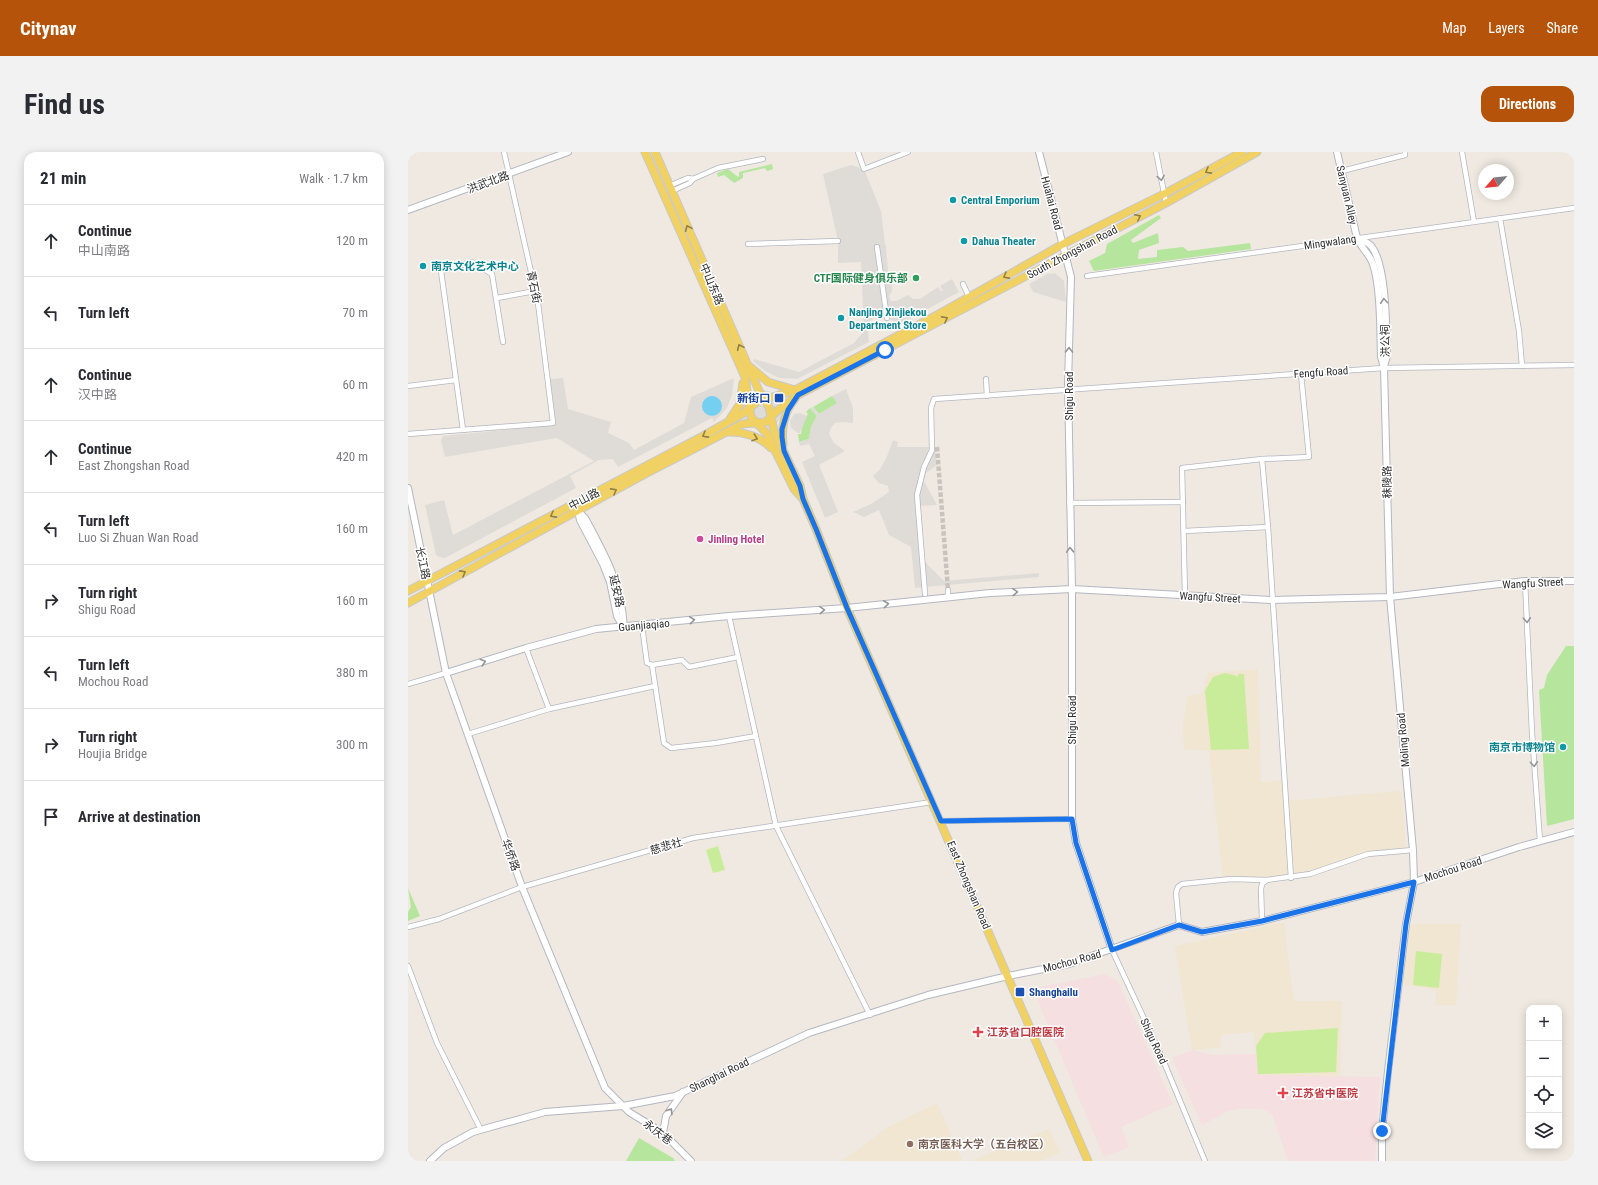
<!DOCTYPE html>
<html lang="en">
<head>
<meta charset="utf-8">
<style>
  :root { --surface:#fff; --page:#f2f2f3; --text:#2b2b33; --muted:#7c7c81; --line:#e1e1e2; --accent:#b45309 }
  body { margin:0; font-family:"Roboto Condensed","Noto Sans SC",sans-serif; background:var(--page); color:var(--text) }
  .controls { position:absolute; right:12px; bottom:12px; display:grid; overflow:hidden; border-radius:8px; box-shadow:0 2px 10px #0003 }
  .controls button { width:36px; height:36px; display:grid; place-items:center; padding:0; border:0; border-bottom:1px solid var(--line); background:var(--surface); color:var(--text); font:20px sans-serif }
  .compass { position:absolute; left:1070px; top:12px; width:36px; height:36px; border-radius:50%; background:var(--surface); box-shadow:0 2px 10px #0003; rotate:242deg }
  .stop { position:absolute; width:12px; height:12px; margin:-9px; border:3px solid #1a73e8; border-radius:50%; background:#fff }
  .stop.end { background:#1a73e8; border-color:#fff; box-shadow:0 1px 4px #0008 }
  .list { margin:0; padding:0; list-style:none }
  h2 { display:flex; justify-content:space-between; align-items:center; height:52px; margin:0; padding:0 16px; font-size:17px }
  h2 small { font-size:13px; font-weight:400; color:var(--muted) }
  .list li { display:grid; grid-template-columns:26px 1fr auto; gap:12px; align-items:center; box-sizing:border-box; height:72px; padding:0 16px; border-top:1px solid var(--line) }
  .list b { display:block; font-size:15px; white-space:nowrap }
  .list p { margin:0; font-size:13px; white-space:nowrap; color:var(--muted) }
  .list em { font-size:13px; font-style:normal; color:var(--muted) }
  .icon { flex:none; width:22px; height:22px; fill:none; stroke:currentColor; stroke-width:2; stroke-linecap:round; stroke-linejoin:round }
  .map { position:relative; flex:none; width:1166px; height:1009px; overflow:hidden; border-radius:12px }
  header { display:flex; align-items:center; gap:24px; box-sizing:border-box; height:56px; padding:0 20px; background:var(--accent); color:#fff }
  header strong { font-size:19px }
  nav { display:flex; gap:22px; margin-inline-start:auto; font-size:14px }
  .intro { display:flex; align-items:center; justify-content:space-between; box-sizing:border-box; height:96px; padding:0 24px }
  h1 { margin:0; font-size:28px }
  .button { padding:10px 18px; border-radius:12px; background:var(--accent); color:#fff; font-size:14px; font-weight:700 }
  main { display:flex; gap:24px; padding:0 24px }
  aside { flex:1; background:var(--surface); border-radius:12px; box-shadow:0 2px 10px #0003 }
  .map>svg:first-child { display:block }
</style>
</head>
<body>
<header>
<strong>Citynav</strong>
<nav><a>Map</a><a>Layers</a><a>Share</a></nav>
</header>
<div class="intro"><h1>Find us</h1><a class="button">Directions</a></div>
<main>
<aside>
<h2>21 min<small>Walk · 1.7 km</small></h2>
<ul class="list">
<li><svg class="icon" aria-label="ahead" viewBox="0 0 24 24"><path d="M12 20V5M6 11l6-6 6 6"/></svg><div><b>Continue</b><p>中山南路</p></div><em>120 m</em></li>
<li><svg class="icon" aria-label="left" viewBox="0 0 24 24"><path d="M17 20v-9H6M10 6l-5 5 5 5"/></svg><div><b>Turn left</b></div><em>70 m</em></li>
<li><svg class="icon" aria-label="ahead" viewBox="0 0 24 24"><path d="M12 20V5M6 11l6-6 6 6"/></svg><div><b>Continue</b><p>汉中路</p></div><em>60 m</em></li>
<li><svg class="icon" aria-label="ahead" viewBox="0 0 24 24"><path d="M12 20V5M6 11l6-6 6 6"/></svg><div><b>Continue</b><p>East Zhongshan Road</p></div><em>420 m</em></li>
<li><svg class="icon" aria-label="left" viewBox="0 0 24 24"><path d="M17 20v-9H6M10 6l-5 5 5 5"/></svg><div><b>Turn left</b><p>Luo Si Zhuan Wan Road</p></div><em>160 m</em></li>
<li><svg class="icon" aria-label="right" viewBox="0 0 24 24"><path d="M7 20v-9h11M14 6l5 5-5 5"/></svg><div><b>Turn right</b><p>Shigu Road</p></div><em>160 m</em></li>
<li><svg class="icon" aria-label="left" viewBox="0 0 24 24"><path d="M17 20v-9H6M10 6l-5 5 5 5"/></svg><div><b>Turn left</b><p>Mochou Road</p></div><em>380 m</em></li>
<li><svg class="icon" aria-label="right" viewBox="0 0 24 24"><path d="M7 20v-9h11M14 6l5 5-5 5"/></svg><div><b>Turn right</b><p>Houjia Bridge</p></div><em>300 m</em></li>
<li><svg class="icon" aria-label="arrive" viewBox="0 0 24 24"><path d="M6 21V4h12l-3 4 3 4H6"/></svg><div><b>Arrive at destination</b></div></li>
</ul>
</aside>
<div class="map">
<svg width="1166" height="1009" viewBox="0 0 1166 1009">
  <rect width="100%" height="100%" fill="#efe9e1"/>
  <g fill="#f0e6d1">
    <path d="M850,517L853,630L875,628L877,649L993,639L998,695L968,701L890,725L815,728L801,599L776,597L775,573L780,544L795,541L799,521Z"/>
    <path d="M876,770L886,849H934L932,928L850,926L846,880L813,883V895L784,898L767,794Z"/>
    <path d="M998,772H1053L1048,853H1027L1028,838L992,832Z"/>
    <path d="M529,951L554,1009H434L480,975Z"/>
    <path d="M641,977L652,1000L633,1009H562Z"/>
  </g>
  <g fill="#f5dfe0">
    <path d="M696,822L709,828L765,952L713,975L721,995L696,1005L629,847L633,835Z"/>
    <path d="M784,898L805,903L848,902L850,923L972,925L967,1009H880L864,962L855,957H829L818,960L794,973L764,906Z"/>
  </g>
  <g fill="#b6e59e">
    <path d="M364,12L365,17L359,19L357,16L335,21V26L326,31L316,23L310,25L309,21L320,17L330,25L331,24V20Z"/>
    <path d="M751,63L753,66L723,88L725,91L750,81L751,91L731,98L730,107L749,105V98L775,95L780,99L842,91L843,97L686,119L681,109L697,101L699,92Z"/>
    <path d="M424,244L430,251L411,262L405,255Z"/>
    <path d="M402,256L409,264L403,275L401,287L391,290L390,282H393L395,270L400,262L398,260Z"/>
    <path d="M1158,494H1166V667L1139,674L1131,538L1136,536L1139,523Z"/>
    <path d="M0,736L12,764L0,769V760L3,755Z"/>
    <path d="M231,986L265,1006L267,1009H218Z"/>
  </g>
  <g fill="#c9ec9a">
    <path d="M817,521L826,523L830,525V522H836L841,597L803,598L797,539L805,525Z"/>
    <path d="M310,694L317,718L305,721L298,698Z"/>
    <path d="M1008,799L1034,802L1031,836L1005,833Z"/>
    <path d="M930,876L928,920L850,922L848,894L857,881Z"/>
  </g>
  <g fill="#dfdcd8">
    <path d="M443,13L456,17L473,59L477,93H478L481,132H484V139L481,144L483,149H488L500,143L505,147H512L530,135L533,139H535L532,134L544,127L551,140L490,173L477,163L467,165L461,170L457,179H460L461,190L389,227L371,226L357,219L345,209L346,207L391,220L446,191L456,179L453,110L430,111V89L415,22Z"/>
    <path d="M647,121L656,129L658,150L625,140L621,132L640,122Z"/>
    <path d="M155,226L160,257L203,270L200,281L221,291L226,298L276,271L283,245L326,226L324,243L319,256L306,270L304,266L210,315L205,307L191,308L162,324L168,336L37,406L31,405L28,403L17,353L36,348L45,383L186,309L149,286L37,305L33,289L35,284L148,273L142,227Z"/>
    <path d="M438,237L445,256V271L435,270L427,271L423,276L421,282L426,291L437,299L411,313L430,360L417,366L394,310L407,304L401,292L392,294L391,290L401,287L403,275L409,264L402,256L405,255L411,262L429,251L424,244Z"/>
    <circle cx="354" cy="258" r="20"/>
    <path d="M392,261L399,264L392,281H390L383,276L382,269L386,262Z"/>
    <path d="M485,288L490,290L489,295H527L529,313L518,321L516,329L529,353L511,354L516,409L536,429L631,421V425L507,436L503,395L481,383L471,358L456,365L445,360L463,352L481,340L480,334L471,331L465,324L472,317L478,307Z"/>
  </g>
  <circle fill="#75cff0" cx="304" cy="254" r="10"/>
  <g fill="none" stroke-linecap="round" stroke-linejoin="round">
    <path stroke="#c8c4bd" stroke-width="4.5" stroke-dasharray="4.5 2" stroke-linecap="butt" d="M529,295L540,438"/>
    <defs>
      <g id="street">
        <path d="M450,0L456,17L500,0"/>
        <path d="M748,0L758,51"/>
        <path d="M1054,0L1066,70"/>
        <path d="M934,19L997,3V0"/>
        <path d="M261,34L280,26L285,27L310,16L355,7"/>
        <path d="M264,39L282,31L285,27"/>
        <path d="M1092,66L1111,179L1114,214"/>
        <path d="M340,92L430,89"/>
        <path d="M469,95L479,166"/>
        <path d="M679,124L1166,56"/>
        <path d="M555,132L561,145"/>
        <path d="M89,146L127,139"/>
        <path d="M578,227L579,244"/>
        <path d="M0,234L48,228"/>
        <path d="M55,278L33,119L64,110L84,122L95,190"/>
        <path d="M0,282L145,271L130,151L96,0"/>
        <path d="M854,307L860,375L883,726"/>
        <path d="M661,351L775,350"/>
        <path d="M776,379L860,375"/>
        <path d="M1117,429L1124,581L1132,689"/>
        <path d="M540,438V446"/>
        <path d="M517,442L509,343L516,315L524,298L523,256L526,247L976,216L1166,213"/>
        <path d="M777,444L774,316L854,307L901,305L893,222"/>
        <path d="M321,464L368,674L462,863"/>
        <path d="M234,474L239,511L244,513L256,591L263,596L308,591L348,584"/>
        <path d="M244,513L274,508L281,515L330,505"/>
        <path d="M0,532L38,521"/>
        <path d="M141,557L247,534"/>
        <path d="M60,582L141,557L118,496"/>
        <path d="M533,669L664,667"/>
        <path d="M854,769L853,737L854,732L859,728L902,722L960,702L1005,698"/>
        <path d="M771,773L768,741L770,735L774,732L823,727L859,728"/>
        <path d="M0,775L31,767L114,735L285,686L524,650"/>
        <path d="M704,798L753,903L797,1009"/>
        <path d="M0,814L29,891L73,978"/>
      </g>
      <g id="secondary">
        <path d="M631,0L663,125L660,232L664,437V667L668,691L704,798"/>
        <path d="M929,0L949,86C953,96 961,101 965,112C973,137 972,178 973,205L976,216L982,445L1005,698L1006,730L998,772L980,919L974,979V1009"/>
        <path d="M0,58L160,0"/>
        <path d="M949,86C954,88 960,90 964,95C979,116 978,177 979,204L976,214"/>
        <path d="M0,336L38,521L114,735L197,936L221,960L255,981L283,1009"/>
        <path d="M170,359L177,366C197,403 213,431 216,475"/>
        <path d="M170,359L172,368L195,412L202,430L209,464L214,473"/>
        <path d="M38,521L118,496L188,477L321,464L439,456L582,441L664,437L863,448L982,445L1117,429H1166"/>
        <path d="M255,981L258,964L275,940"/>
        <path d="M22,1009L36,996L65,980L137,960L215,954L267,944L401,881L520,843L600,824L661,812L771,773L794,780L854,769L1006,730L1111,695L1166,680"/>
      </g>
      <g id="primary">
        <path d="M237,0L337,225L343,265L359,282L386,337L395,347"/>
        <path d="M247,0L351,239L361,255L366,279L392,334L395,347L408,377L439,456L680,1009"/>
        <path d="M342,215L360,230L387,238"/>
        <path d="M322,267L332,252L335,231"/>
        <path d="M320,280C335,279 353,285 363,296"/>
        <path d="M375,293C373,277 376,259 387,247"/>
        <path d="M0,439L295,284L334,262L349,250L387,238L531,162L655,92L756,42L834,0"/>
        <path d="M0,451L237,322L334,272L358,270L370,258L390,243L758,51L849,0"/>
      </g>
    </defs>
    <use href="#street" stroke="#b4b7c1" stroke-width="6"/>
    <use href="#secondary" stroke="#b4b7c1" stroke-width="8"/>
    <use href="#primary" stroke="#c9c9c9" stroke-width="9"/>
    <use href="#street" stroke="#fff" stroke-width="4.5"/>
    <use href="#secondary" stroke="#fff" stroke-width="6"/>
    <use href="#primary" stroke="#f2d163" stroke-width="7"/>
  </g>
  <defs><path id="oneway-chevron" d="M-2-3.5L2.5 0L-2 3.5" fill="none" stroke-width="1.6" stroke-linecap="round" stroke-linejoin="round"/></defs>
  <g stroke="#908048">
    <use href="#oneway-chevron" transform="translate(800 19) rotate(151)"/>
    <use href="#oneway-chevron" transform="translate(730 65) rotate(-27)"/>
    <use href="#oneway-chevron" transform="translate(280 76) rotate(-114)"/>
    <use href="#oneway-chevron" transform="translate(598 124) rotate(151)"/>
    <use href="#oneway-chevron" transform="translate(537 167) rotate(-28)"/>
    <use href="#oneway-chevron" transform="translate(332 195) rotate(-114)"/>
    <use href="#oneway-chevron" transform="translate(297 283) rotate(151)"/>
    <use href="#oneway-chevron" transform="translate(347 286) rotate(19)"/>
    <use href="#oneway-chevron" transform="translate(206 339) rotate(-29)"/>
    <use href="#oneway-chevron" transform="translate(145 363) rotate(152)"/>
    <use href="#oneway-chevron" transform="translate(55 421) rotate(-29)"/>
  </g>
  <g stroke="#969696">
    <use href="#oneway-chevron" transform="translate(753 26) rotate(80)"/>
    <use href="#oneway-chevron" transform="translate(976 149) rotate(-95)"/>
    <use href="#oneway-chevron" transform="translate(661 198) rotate(-89)"/>
    <use href="#oneway-chevron" transform="translate(662 398) rotate(-92)"/>
    <use href="#oneway-chevron" transform="translate(607 440) rotate(-3)"/>
    <use href="#oneway-chevron" transform="translate(478 452) rotate(-6)"/>
    <use href="#oneway-chevron" transform="translate(414 458) rotate(-4)"/>
    <use href="#oneway-chevron" transform="translate(284 468) rotate(-6)"/>
    <use href="#oneway-chevron" transform="translate(1119 468) rotate(87)"/>
    <use href="#oneway-chevron" transform="translate(75 510) rotate(-17)"/>
    <use href="#oneway-chevron" transform="translate(1126 612) rotate(86)"/>
    <use href="#oneway-chevron" transform="translate(262 959) rotate(-57)"/>
  </g>
  <g fill="none" stroke-linecap="round" stroke-linejoin="round">
    <path stroke="#1a73e8" stroke-width="5" d="M477,198L390,243L380,258L374,277V285L376,299L392,334L395,347L408,377L439,456L533,669L664,667L668,691L704,798L771,773L794,780L854,769L1006,730L998,772L974,979"/>
  </g>
  <g fill="#0f9aa8" stroke="#fff" stroke-width="1.5">
    <circle cx="545" cy="48" r="4"/>
    <circle cx="556" cy="89" r="4"/>
    <circle cx="15" cy="114" r="4"/>
    <circle cx="433" cy="166" r="4"/>
    <circle cx="1155" cy="595" r="4"/>
  </g>
  <circle fill="#2e9e5b" stroke="#fff" stroke-width="1.5" cx="508" cy="126" r="4"/>
  <g fill="#1a4fb4" stroke="#fff" stroke-width="1.5">
    <rect x="366" y="241" width="10" height="10" rx="2"/>
    <rect x="607" y="835" width="10" height="10" rx="2"/>
  </g>
  <circle fill="#d1479c" stroke="#fff" stroke-width="1.5" cx="292" cy="387" r="4"/>
  <g fill="#e0444e" stroke="#fff" stroke-width="1.5">
    <path d="M568 874h4v4h4v4h-4v4h-4v-4h-4v-4h4z"/>
    <path d="M873 935h4v4h4v4h-4v4h-4v-4h-4v-4h4z"/>
  </g>
  <circle fill="#8d6e63" stroke="#fff" stroke-width="1.5" cx="502" cy="992" r="4"/>
  <g text-anchor="middle" stroke-width="3" stroke-linejoin="round" paint-order="stroke">
    <g font-size="11" fill="#2e2e2e" stroke="#fff">
      <text transform="translate(80 30) rotate(-20)" y="4">洪武北路</text>
      <text transform="translate(939 43) rotate(77)" y="4">Sanyuan Alley</text>
      <text transform="translate(644 51) rotate(75)" y="4">Huahai Road</text>
      <text transform="translate(922 90) rotate(-8)" y="4">Mingwalang</text>
      <text transform="translate(664 100) rotate(-28)" y="4">South Zhongshan Road</text>
      <text transform="translate(304 132) rotate(67)" y="4">中山东路</text>
      <text transform="translate(126 135) rotate(78)" y="4">青石街</text>
      <text transform="translate(977 189) rotate(-90)" y="4">洪公祠</text>
      <text transform="translate(913 220) rotate(-4)" y="4">Fengfu Road</text>
      <text transform="translate(661 244) rotate(-90)" y="4">Shigu Road</text>
      <text transform="translate(979 330) rotate(-91)" y="4">秣陵路</text>
      <text transform="translate(176 347) rotate(-28)" y="4">中山路</text>
      <text transform="translate(15 411) rotate(78)" y="4">长江路</text>
      <text transform="translate(1125 431) rotate(-3)" y="4">Wangfu Street</text>
      <text transform="translate(209 439) rotate(77)" y="4">延安路</text>
      <text transform="translate(802 445) rotate(3)" y="4">Wangfu Street</text>
      <text transform="translate(236 473) rotate(-5)" y="4">Guanjiaqiao</text>
      <text transform="translate(664 568) rotate(-90)" y="4">Shigu Road</text>
      <text transform="translate(995 588) rotate(-95)" y="4">Moling Road</text>
      <text transform="translate(258 694) rotate(-16)" y="4">慈悲社</text>
      <text transform="translate(103 703) rotate(70)" y="4">华侨路</text>
      <text transform="translate(1045 717) rotate(-18)" y="4">Mochou Road</text>
      <text transform="translate(561 733) rotate(67)" y="4">East Zhongshan Road</text>
      <text transform="translate(664 809) rotate(-15)" y="4">Mochou Road</text>
      <text transform="translate(746 889) rotate(65)" y="4">Shigu Road</text>
      <text transform="translate(311 923) rotate(-26)" y="4">Shanghai Road</text>
      <text transform="translate(250 980) rotate(37)" y="4">永庆巷</text>
    </g>
    <g font-size="11" font-weight="bold" fill="#0d838f" stroke="#fff" text-anchor="start">
      <text x="553" y="52">Central Emporium</text>
      <text x="564" y="93">Dahua Theater</text>
      <text x="23" y="118">南京文化艺术中心</text>
      <text x="441" y="164">Nanjing Xinjiekou<tspan x="441" dy="13">Department Store</tspan></text>
      <text x="1147" y="599" text-anchor="end">南京市博物馆</text>
    </g>
    <g font-size="11" font-weight="bold" fill="#27864d" stroke="#fff" text-anchor="end">
      <text x="500" y="130">CTF国际健身俱乐部</text>
    </g>
    <g font-size="11" font-weight="bold" fill="#164399" stroke="#fff" text-anchor="end">
      <text x="362" y="250">新街口</text>
      <text x="621" y="844" text-anchor="start">Shanghailu</text>
    </g>
    <g font-size="11" font-weight="bold" fill="#b23c85" stroke="#fff" text-anchor="start">
      <text x="300" y="391">Jinling Hotel</text>
    </g>
    <g font-size="11" font-weight="bold" fill="#be3a42" stroke="#fff" text-anchor="start">
      <text x="579" y="884">江苏省口腔医院</text>
      <text x="884" y="945">江苏省中医院</text>
    </g>
    <g font-size="11" font-weight="bold" fill="#785e54" stroke="#fff" text-anchor="start">
      <text x="510" y="996">南京医科大学（五台校区）</text>
    </g>
  </g>
</svg>
<div class="controls">
<button>+</button>
<button>−</button>
<button><svg class="icon" aria-label="locate" viewBox="0 0 24 24"><circle cx="12" cy="12" r="6"/><path d="M12 2v4M12 18v4M2 12h4M18 12h4"/></svg></button>
<button><svg class="icon" aria-label="layers" viewBox="0 0 24 24"><path d="M12 4l9 5-9 5-9-5zM3 14l9 5 9-5"/></svg></button>
</div>
<svg class="compass" viewBox="-18 -18 36 36"><path d="M0-13l5 13h-10z" fill="#e53935"/><path d="M0 13l5-13h-10z" fill="#7c7c81"/></svg>
<div class="stop" style="left:477px;top:198px"></div>
<div class="stop end" style="left:974px;top:979px"></div>
</div>
</main>
</body>
</html>
